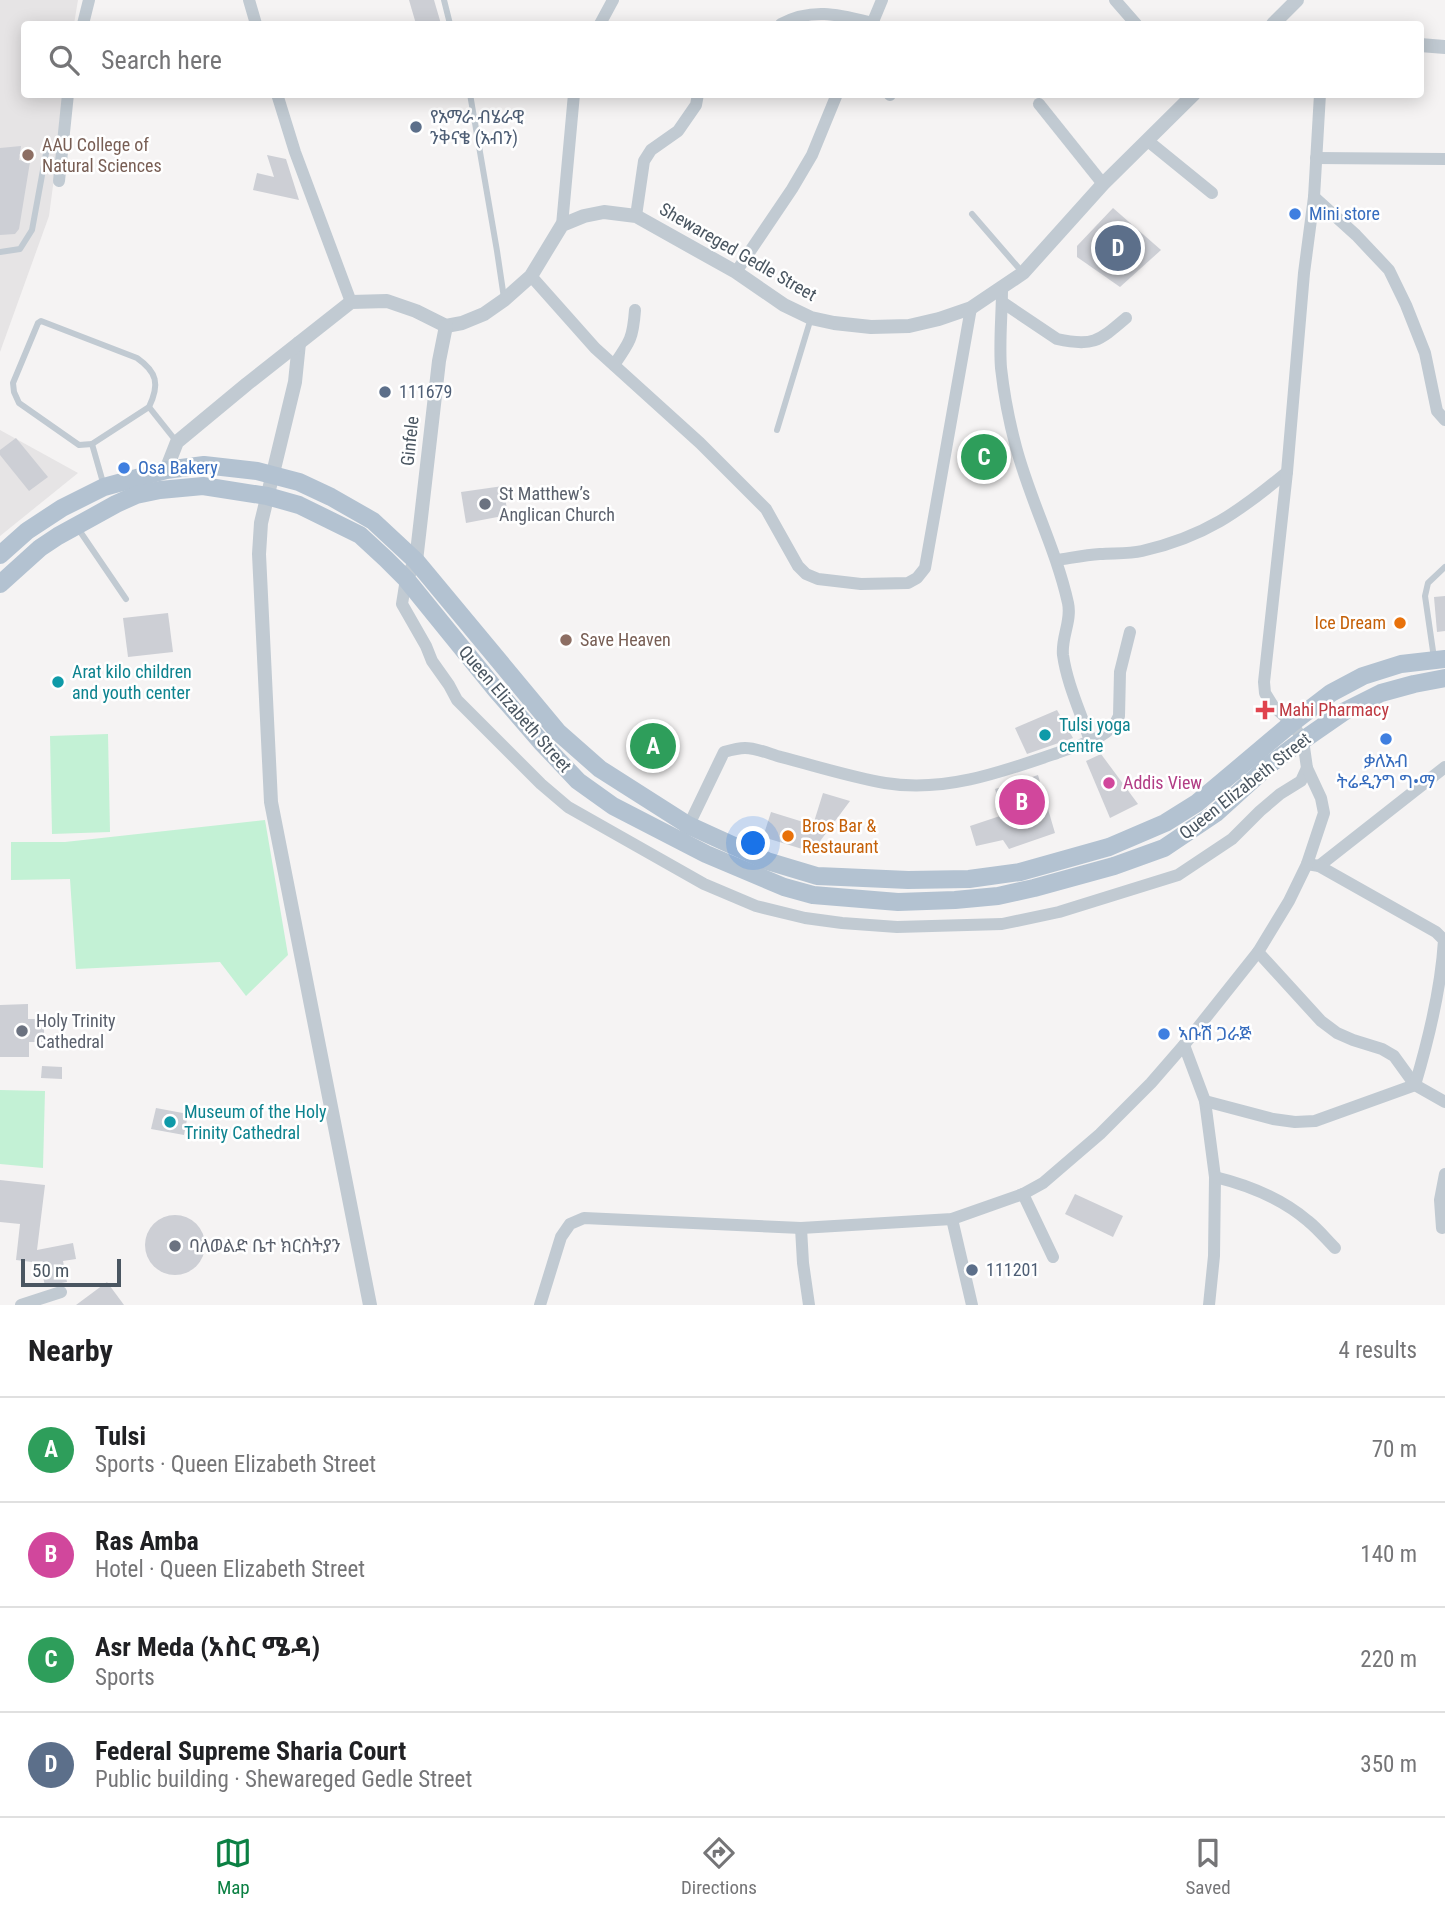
<!DOCTYPE html>
<html lang="en">
<head>
<meta charset="utf-8">
<style>
  :root { --surface:#fff; --page:#f2f2f2; --text:#202124; --muted:#757577; --line:#e0e0e0; --accent:#0b8043 }
  body { margin:0; font-family:"Roboto Condensed","Noto Sans Ethiopic",sans-serif; background:var(--page); color:var(--text) }
  .scale { position:absolute; left:21px; bottom:18px; width:100px; box-sizing:border-box; padding-left:7px; border:4px solid #4a5661; border-top:0; font-size:19px; line-height:24px; white-space:nowrap; color:#4a5661; -webkit-text-stroke:5px #fff; paint-order:stroke }
  .you { position:absolute; left:754px; top:844px; width:24px; height:24px; margin:-18px; border:5px solid #fff; border-radius:50%; background:#1a73e8; box-shadow:0 0 0 10px #1a73e833 }
  .badge { display:grid; place-items:center; width:46px; height:46px; border-radius:50%; background:var(--accent); color:#fff; font-size:23px; font-weight:700 }
  .pin { position:absolute; translate:-50% -50%; border:4px solid #fff; box-shadow:0 2px 7px #0006 }
  .list { margin:0; padding:0; list-style:none }
  h2 { display:flex; justify-content:space-between; align-items:center; height:91px; margin:0; padding:0 28px; font-size:30px }
  h2 small { font-size:23px; font-weight:400; color:var(--muted) }
  .list li { display:grid; grid-template-columns:46px 1fr auto; gap:21px; align-items:center; box-sizing:border-box; height:105px; padding:0 28px; border-top:2px solid var(--line) }
  .list b { display:block; font-size:26px; white-space:nowrap }
  .list p { margin:0; font-size:23px; white-space:nowrap; color:var(--muted) }
  .list em { font-size:23px; font-style:normal; color:var(--muted) }
  .icon { flex:none; width:38px; height:38px; fill:none; stroke:currentColor; stroke-width:2; stroke-linecap:round; stroke-linejoin:round }
  .map { position:relative; flex:none; width:1445px; height:1305px; overflow:hidden }
  .search { position:absolute; background:var(--surface); box-shadow:0 4px 18px #0003; left:21px; right:21px; top:21px; height:77px; display:flex; align-items:center; gap:18px; box-sizing:border-box; padding:0 24px; border-radius:7px; color:var(--muted); font-size:26px }
  .sheet { height:511px; background:var(--surface) }
  nav { display:flex; justify-content:space-around; align-items:center; box-sizing:border-box; height:98px; border-top:2px solid var(--line); background:var(--surface); font-size:19px; color:var(--muted) }
  nav a { display:grid; justify-items:center; gap:4px }
  nav .on { color:var(--accent) }
  .map>svg:first-child { display:block }
</style>
</head>
<body>
<div class="map">
<svg width="1445" height="1305" viewBox="0 0 1445 1305">
  <rect width="100%" height="100%" fill="#f5f3f3"/>
  <g fill="#e6e4e5">
    <path d="M0,0H78L74,24H24V94L65,95L49,216L0,352Z"/>
    <path d="M0,430L78,473L0,536Z"/>
  </g>
  <g fill="#c3f1d5">
    <path d="M108,734L110,832L52,834L50,736Z"/>
    <path d="M265,820L288,955L246,996L220,962L76,969L70,879L11,880V842H65Z"/>
    <path d="M0,1090L45,1091L43,1168L0,1164Z"/>
  </g>
  <g fill="#cdcfd5">
    <path d="M409,0H434L441,24H416Z"/>
    <path d="M21,146L19,160L30,162L19,229L15,234L0,235V148Z"/>
    <path d="M267,155L286,159L299,200L253,190L257,173L274,177Z"/>
    <path d="M1113,208L1161,250L1120,287L1077,257V246Z"/>
    <path d="M16,438L48,477L29,491L0,455V450Z"/>
    <path d="M503,486L508,515L466,523L461,492Z"/>
    <path d="M1445,596V631L1437,632L1434,597Z"/>
    <path d="M168,613L173,652L128,657L123,618Z"/>
    <path d="M1057,710L1073,738L1027,754L1015,728Z"/>
    <path d="M1101,754L1138,804L1110,818L1086,761Z"/>
    <path d="M1038,775L1055,833L1009,849L1003,840L976,846L970,826L1003,815L995,789Z"/>
    <path d="M823,793L850,801L812,852L763,837L771,812L813,825Z"/>
    <path d="M28,1004V1019H44V1042H29V1057H0V1005Z"/>
    <path d="M42,1066L62,1067V1079L41,1078Z"/>
    <path d="M156,1108L188,1114L184,1135L151,1129Z"/>
    <path d="M0,1180L45,1185L37,1250L73,1243L76,1259L63,1261L67,1282L45,1286L40,1263L16,1260L20,1224L0,1222Z"/>
    <path d="M1075,1194L1123,1216L1113,1237L1065,1214Z"/>
    <circle cx="175" cy="1245" r="30"/>
    <path d="M107,1282L124,1305H76Z"/>
  </g>
  <g fill="none" stroke-linecap="round" stroke-linejoin="round">
    <g stroke="#c1cad2" stroke-width="6">
      <path d="M444,0L450,24"/>
      <path d="M470,94L497,251L504,298"/>
      <path d="M972,214L1023,273"/>
      <path d="M0,252L20,249L32,230L47,148"/>
      <path d="M41,321L137,358C157,372 160,384 149,407L92,444L79,445L19,403L14,392L13,383L38,323Z"/>
      <path d="M149,407L176,441"/>
      <path d="M777,430L811,318"/>
      <path d="M92,444L104,486"/>
      <path d="M77,527L126,599"/>
      <path d="M1434,658L1425,596L1428,583L1445,567"/>
    </g>
    <g stroke="#c1cad2" stroke-width="12">
      <path d="M249,0L256,24"/>
      <path d="M1115,0L1136,24"/>
      <path d="M83,24L89,0"/>
      <path d="M600,24L613,0"/>
      <path d="M781,24C813,7 840,15 873,23"/>
      <path d="M872,24L882,0"/>
      <path d="M277,94L295,152L351,302"/>
      <path d="M889,94L890,95"/>
      <path d="M1039,104L1103,184"/>
      <path d="M1148,141L1212,193"/>
      <path d="M1316,158L1445,159"/>
      <path d="M59,181L68,94"/>
      <path d="M1314,197L1356,235L1389,270L1406,305L1425,353L1437,411L1445,420"/>
      <path d="M636,216L644,161L651,150L678,131L696,105L698,94"/>
      <path d="M562,225L574,94"/>
      <path d="M736,272L792,189L812,155L837,94"/>
      <path d="M531,276L595,348L700,443L766,509L798,566L806,574L818,579L861,584L908,583L917,578L925,568L971,308"/>
      <path d="M1002,289C1002,315 999,342 1001,368C1004,395 1009,421 1016,447C1030,500 1056,549 1068,603C1072,621 1061,637 1063,655C1067,684 1081,713 1090,741"/>
      <path d="M1002,302L1057,339C1093,347 1099,341 1126,318"/>
      <path d="M614,365C630,342 633,338 635,310"/>
      <path d="M1057,560C1071,558 1085,555 1100,554C1114,553 1129,554 1142,551C1204,537 1239,512 1287,472"/>
      <path d="M406,579L402,604L426,646L432,661L449,685L457,700L541,784L568,807L704,884L756,906L805,918L842,923L897,927L1002,924L1059,912L1178,875L1232,839L1260,811L1280,794L1301,781L1307,768"/>
      <path d="M686,831L724,752C731,750 739,748 745,748C757,748 770,754 781,757C816,766 850,777 885,783C944,793 1002,772 1057,753C1078,745 1110,739 1119,716L1120,672L1130,632"/>
      <path d="M1319,866L1445,767"/>
      <path d="M1258,952L1321,1021L1337,1033L1353,1040L1382,1049L1394,1056L1415,1085L1445,1102"/>
      <path d="M1184,1045L1205,1101L1215,1177L1214,1256L1209,1305"/>
      <path d="M1205,1101L1273,1119L1295,1122L1315,1121L1415,1085C1429,1038 1441,989 1444,940L1436,932L1319,866L1307,864"/>
      <path d="M1215,1177C1248,1185 1281,1198 1308,1221C1318,1229 1326,1239 1335,1248"/>
      <path d="M1023,1194L1053,1257"/>
      <path d="M952,1219L972,1305"/>
      <path d="M801,1228L803,1263L809,1305"/>
      <path d="M1442,1228L1440,1200L1445,1174"/>
      <path d="M21,1305L61,1292"/>
      <path d="M540,1305L561,1237L570,1224L584,1218L801,1228L952,1219L1023,1194L1043,1183L1100,1134L1151,1083L1184,1045L1258,952L1289,901L1307,864L1324,813L1321,798L1307,768L1303,740L1292,723L1273,706L1265,693L1264,682L1287,472L1304,273L1314,197L1320,94"/>
    </g>
    <g stroke="#c1cad2" stroke-width="14">
      <path d="M1273,24L1297,0"/>
      <path d="M1420,45L1445,47"/>
      <path d="M299,343L295,382L261,523L259,554L271,802L370,1305"/>
      <path d="M166,470L177,442L247,384L351,302L387,301L416,311L446,326L462,323L484,314L504,300L531,276L562,225L584,216L604,212L636,216L736,272L784,305L811,318L834,323L871,327L909,326L939,319L971,308L1023,273L1103,184L1194,94"/>
      <path d="M406,579L416,561L439,361L446,326"/>
    </g>
    <g stroke="#b3c2d1" stroke-width="18">
      <path d="M0,555L27,531L62,508L104,487L166,470L204,465L257,471L299,482L331,497L373,521L416,561L558,732L600,769L688,825L767,861L817,876L841,877L908,880L969,879L1020,872L1109,847L1165,823L1197,803L1292,723L1331,693L1363,676L1401,664L1445,659"/>
      <path d="M0,584L40,548L58,536L116,504L136,495L160,490L203,486L267,496L299,505L360,535L386,559L406,579L496,690L542,743L578,781L613,806L706,854L784,887L813,895L898,902L955,900L998,896L1034,888L1114,866L1164,848L1216,813L1269,765L1293,747L1345,711L1381,693L1414,684L1445,678"/>
    </g>
  </g>
  <g fill="#5c6f8a" stroke="#fff" stroke-width="2.5">
    <circle cx="416" cy="127" r="7"/>
    <circle cx="385" cy="392" r="7"/>
    <circle cx="972" cy="1270" r="7"/>
  </g>
  <g fill="#8d6e63" stroke="#fff" stroke-width="2.5">
    <circle cx="28" cy="155" r="7"/>
    <circle cx="566" cy="640" r="7"/>
  </g>
  <g fill="#3f7fe0" stroke="#fff" stroke-width="2.5">
    <circle cx="1295" cy="214" r="7"/>
    <circle cx="124" cy="468" r="7"/>
    <circle cx="1386" cy="739" r="7"/>
    <circle cx="1164" cy="1034" r="7"/>
  </g>
  <g fill="#6b7280" stroke="#fff" stroke-width="2.5">
    <circle cx="485" cy="504" r="7"/>
    <circle cx="22" cy="1031" r="7"/>
    <circle cx="175" cy="1246" r="7"/>
  </g>
  <g fill="#e8710a" stroke="#fff" stroke-width="2.5">
    <circle cx="1400" cy="623" r="7"/>
    <circle cx="788" cy="836" r="7"/>
  </g>
  <g fill="#0f9aa8" stroke="#fff" stroke-width="2.5">
    <circle cx="58" cy="682" r="7"/>
    <circle cx="1045" cy="735" r="7"/>
    <circle cx="170" cy="1122" r="7"/>
  </g>
  <path fill="#e0444e" stroke="#fff" stroke-width="2.5" d="M1261.5 699.5h7v7h7v7h-7v7h-7v-7h-7v-7h7z"/>
  <circle fill="#d1479c" stroke="#fff" stroke-width="2.5" cx="1109" cy="783" r="7"/>
  <g text-anchor="middle" stroke-width="5" stroke-linejoin="round" paint-order="stroke">
    <g font-size="18" fill="#4e5e75" stroke="#fff" text-anchor="start">
      <text x="430" y="123">የአማራ ብሄራዊ<tspan x="430" dy="21">ንቅናቄ (አብን)</tspan></text>
      <text x="399" y="398">111679</text>
      <text x="986" y="1276">111201</text>
    </g>
    <g font-size="18" fill="#785e54" stroke="#fff" text-anchor="start">
      <text x="42" y="151">AAU College of<tspan x="42" dy="21">Natural Sciences</tspan></text>
      <text x="580" y="646">Save Heaven</text>
    </g>
    <g font-size="18" fill="#366cbe" stroke="#fff" text-anchor="start">
      <text x="1309" y="220">Mini store</text>
      <text x="138" y="474">Osa Bakery</text>
      <text x="1386" y="767" text-anchor="middle">ቃለአብ<tspan x="1386" dy="21">ትሬዲንግ ግ•ማ</tspan></text>
      <text x="1178" y="1040">ኣቡሽ ጋራጅ</text>
    </g>
    <g font-size="18" fill="#4a5661" stroke="#fff">
      <text transform="translate(738 252) rotate(30)" y="6">Shewareged Gedle Street</text>
      <text transform="translate(410 441) rotate(-84)" y="6">Ginfele</text>
      <text transform="translate(515 709) rotate(49)" y="6">Queen Elizabeth Street</text>
      <text transform="translate(1245 786) rotate(-38)" y="6">Queen Elizabeth Street</text>
    </g>
    <g font-size="18" fill="#5b616d" stroke="#fff" text-anchor="start">
      <text x="499" y="500">St Matthew’s<tspan x="499" dy="21">Anglican Church</tspan></text>
      <text x="36" y="1027">Holy Trinity<tspan x="36" dy="21">Cathedral</tspan></text>
      <text x="189" y="1252">ባለወልድ ቤተ ክርስትያን</text>
    </g>
    <g font-size="18" fill="#c56008" stroke="#fff" text-anchor="end">
      <text x="1386" y="629">Ice Dream</text>
      <text x="802" y="832" text-anchor="start">Bros Bar &amp;<tspan x="802" dy="21">Restaurant</tspan></text>
    </g>
    <g font-size="18" fill="#0d838f" stroke="#fff" text-anchor="start">
      <text x="72" y="678">Arat kilo children<tspan x="72" dy="21">and youth center</tspan></text>
      <text x="1059" y="731">Tulsi yoga<tspan x="1059" dy="21">centre</tspan></text>
      <text x="184" y="1118">Museum of the Holy<tspan x="184" dy="21">Trinity Cathedral</tspan></text>
    </g>
    <g font-size="18" fill="#be3a42" stroke="#fff" text-anchor="start">
      <text x="1279" y="716">Mahi Pharmacy</text>
    </g>
    <g font-size="18" fill="#b23c85" stroke="#fff" text-anchor="start">
      <text x="1123" y="789">Addis View</text>
    </g>
  </g>
</svg>
<div class="scale">50 m</div>
<div class="you"></div>
<div class="pin badge" style="left:653px;top:746px;background:#2e9e5b">A</div>
<div class="pin badge" style="left:1022px;top:802px;background:#d1479c">B</div>
<div class="pin badge" style="left:984px;top:457px;background:#2e9e5b">C</div>
<div class="pin badge" style="left:1118px;top:248px;background:#5c6f8a">D</div>
<div class="search"><svg class="icon" aria-label="search" viewBox="0 0 24 24"><circle cx="10" cy="10" r="6"/><path d="M15 15l6 6"/></svg>Search here</div>
</div>
<section class="sheet">
<h2>Nearby<small>4 results</small></h2>
<ul class="list">
<li><span class="badge" style="background:#2e9e5b">A</span><div><b>Tulsi</b><p>Sports · Queen Elizabeth Street</p></div><em>70 m</em></li>
<li><span class="badge" style="background:#d1479c">B</span><div><b>Ras Amba</b><p>Hotel · Queen Elizabeth Street</p></div><em>140 m</em></li>
<li><span class="badge" style="background:#2e9e5b">C</span><div><b>Asr Meda (አስር ሜዳ)</b><p>Sports</p></div><em>220 m</em></li>
<li><span class="badge" style="background:#5c6f8a">D</span><div><b>Federal Supreme Sharia Court</b><p>Public building · Shewareged Gedle Street</p></div><em>350 m</em></li>
</ul>
</section>
<nav>
<a class="on"><svg class="icon" aria-label="map" viewBox="0 0 24 24"><path d="M3 6l6-2 6 2 6-2v14l-6 2-6-2-6 2zM9 4v14M15 6v14"/></svg>Map</a>
<a><svg class="icon" aria-label="directions" viewBox="0 0 24 24"><path d="M12 3l9 9-9 9-9-9zM9 14v-3h6M13 9l2 2-2 2"/></svg>Directions</a>
<a><svg class="icon" aria-label="saved" viewBox="0 0 24 24"><path d="M7 4h10v16l-5-4-5 4z"/></svg>Saved</a>
</nav>
</body>
</html>
